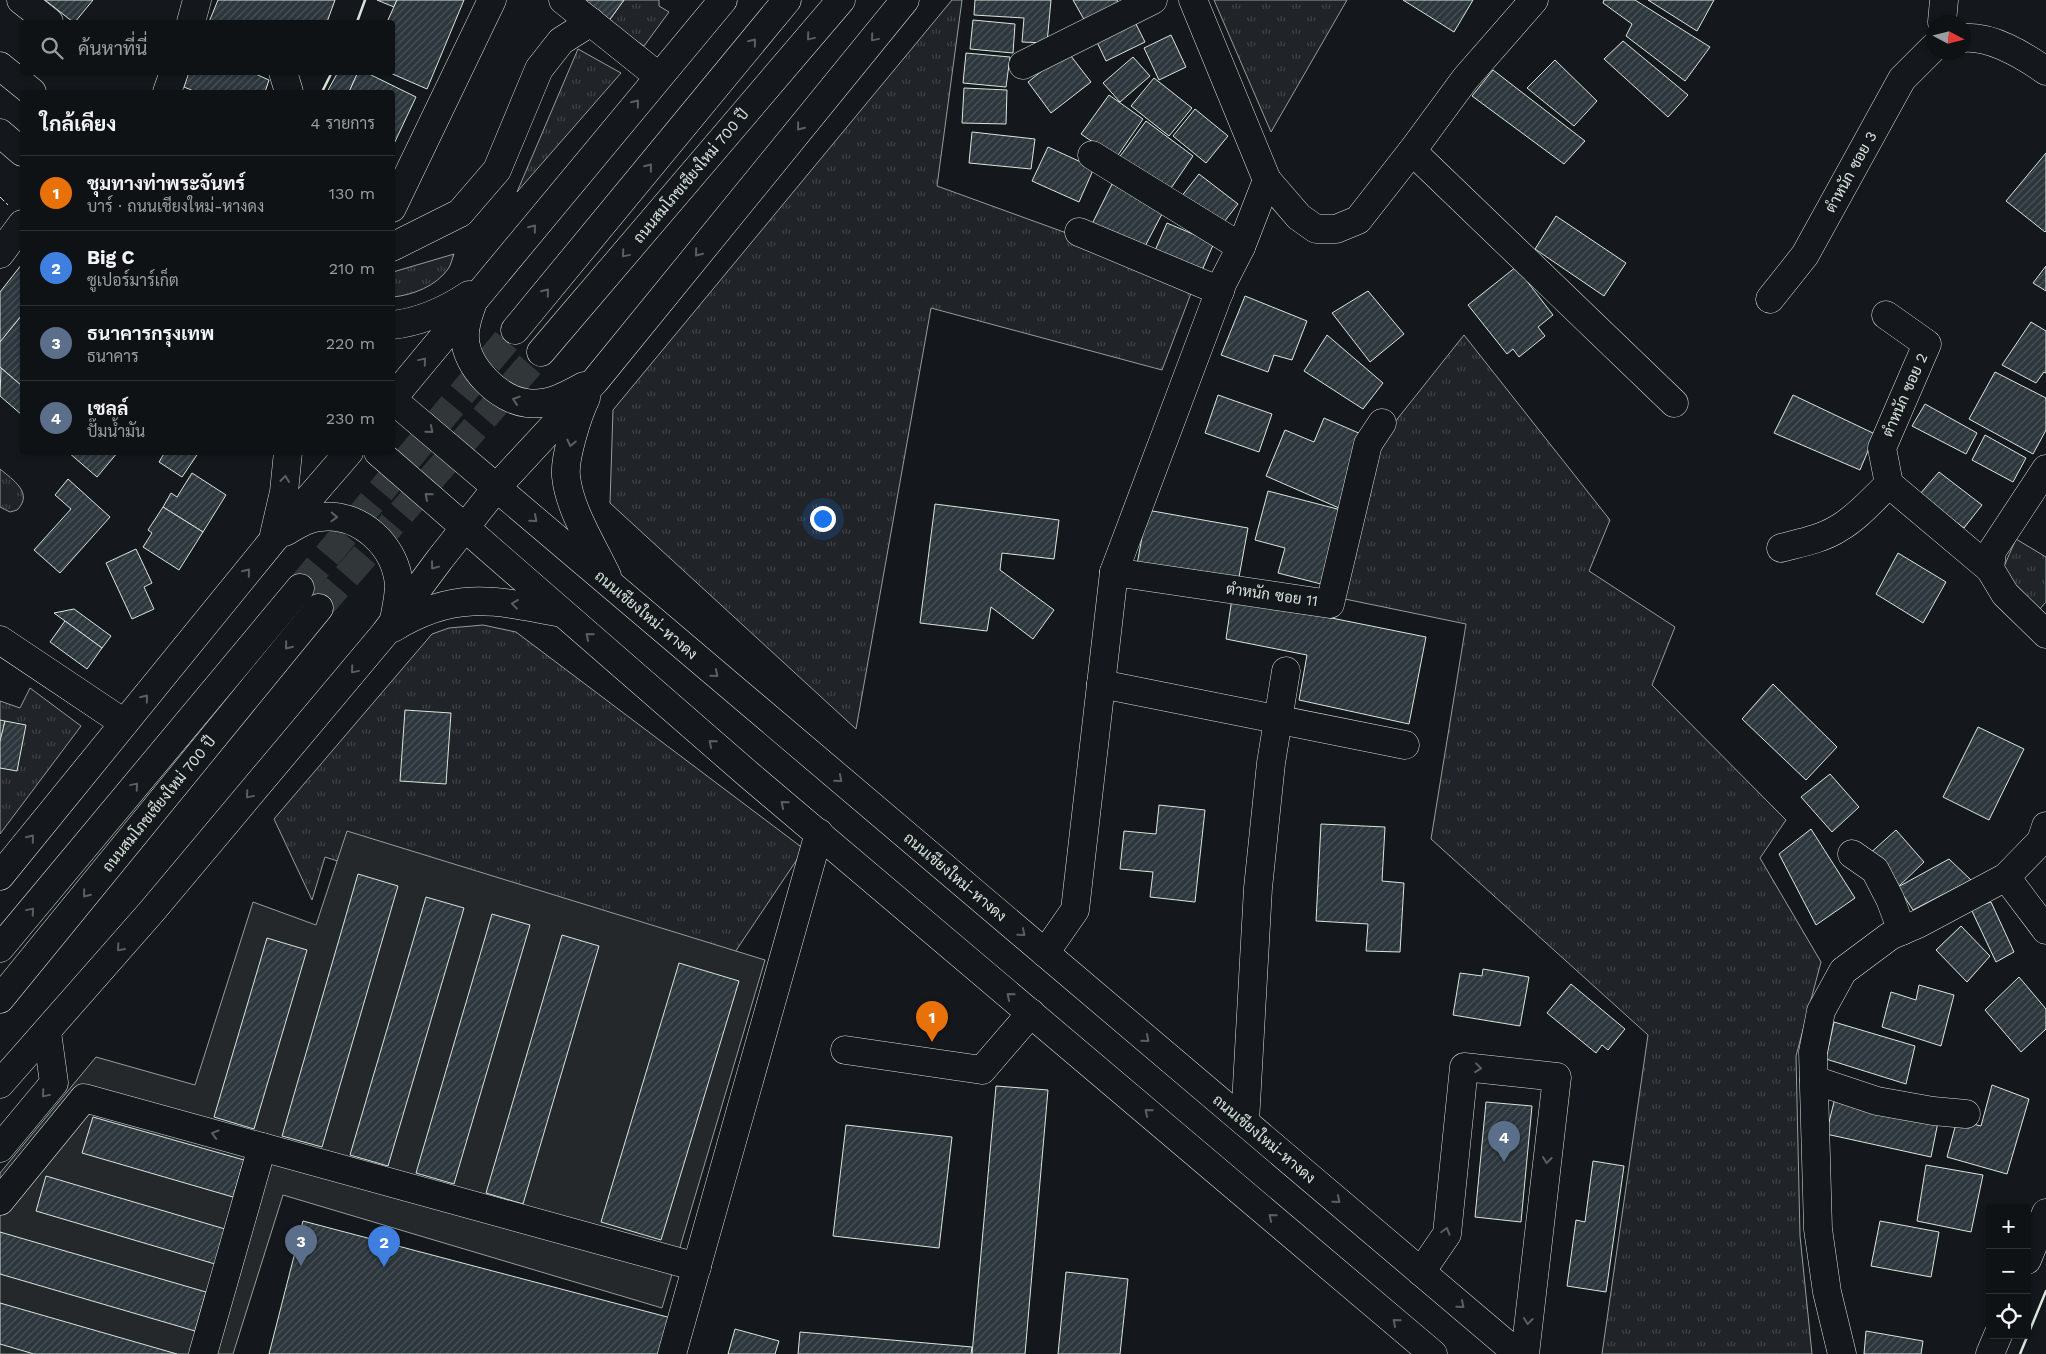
<!DOCTYPE html>
<html lang="th">
<head>
<meta charset="utf-8">
<style>
  :root { --surface:#0f1215; --page:#181b1e; --text:#f1f3f6; --muted:#9b9ea0; --line:#2f3234; --accent:#0f766e }
  body { margin:0; font-family:"Work Sans",Sarabun,sans-serif; background:var(--page); color:var(--text) }
  .controls { position:absolute; right:15px; bottom:15px; display:grid; overflow:hidden; border-radius:5px; box-shadow:0 1px 4px #0004 }
  .controls button { width:45px; height:45px; display:grid; place-items:center; padding:0; border:0; border-bottom:1px solid var(--line); background:var(--surface); color:var(--text); font:25px sans-serif }
  .compass { position:absolute; left:1926px; top:15px; width:45px; height:45px; border-radius:50%; background:var(--surface); box-shadow:0 1px 4px #0004; rotate:97deg }
  .you { position:absolute; left:822px; top:518px; width:18px; height:18px; margin:-12px; border:4px solid #fff; border-radius:50%; background:#1a73e8; box-shadow:0 0 0 8px #1a73e833 }
  .badge { display:grid; place-items:center; width:32px; height:32px; border-radius:50%; background:var(--accent); color:#fff; font-size:16px; font-weight:700 }
  .pin { position:absolute; translate:-50% -41px; filter:drop-shadow(0 1px 2px #0008) }
  .pin::after { content:''; position:absolute; top:26px; width:18px; height:15px; background:inherit; clip-path:polygon(0 0,100% 0,50% 100%) }
  .list { margin:0; padding:0; list-style:none }
  h2 { display:flex; justify-content:space-between; align-items:center; height:65px; margin:0; padding:0 20px; font-size:21px }
  h2 small { font-size:16px; font-weight:400; color:var(--muted) }
  .list li { display:grid; grid-template-columns:32px 1fr auto; gap:15px; align-items:center; box-sizing:border-box; height:75px; padding:0 20px; border-top:1px solid var(--line) }
  .list b { display:block; font-size:19px; white-space:nowrap }
  .list p { margin:0; font-size:16px; white-space:nowrap; color:var(--muted) }
  .list em { font-size:16px; font-style:normal; color:var(--muted) }
  .icon { flex:none; width:28px; height:28px; fill:none; stroke:currentColor; stroke-width:2; stroke-linecap:round; stroke-linejoin:round }
  .map { position:relative; flex:none; width:2046px; height:1354px; overflow:hidden }
  .search { position:absolute; background:var(--surface); box-shadow:0 1px 4px #0004; left:20px; top:20px; width:375px; height:55px; display:flex; align-items:center; gap:12px; box-sizing:border-box; padding:0 18px; border-radius:5px; color:var(--muted); font-size:19px }
  .panel { position:absolute; background:var(--surface); box-shadow:0 1px 4px #0004; left:20px; top:90px; width:375px; height:365px; border-radius:5px }
  .map>svg:first-child { display:block }
</style>
</head>
<body>
<div class="map">
<svg width="2046" height="1354" viewBox="0 0 2046 1354">
  <defs>
    <pattern id="grass-tufts" width="24" height="20" patternUnits="userSpaceOnUse" patternTransform="scale(1.25)"><rect width="24" height="20" fill="#202428"/><path d="M3 7l-1-3M5 7V3M7 7l1-3M15 17l-1-3M17 17v-4M19 17l1-3" fill="none" stroke="#404447"/></pattern>
    <pattern id="building-hatch" width="6" height="6" patternUnits="userSpaceOnUse" patternTransform="scale(1.25)"><rect width="6" height="6" fill="#2c363c"/><path d="M-1 1l2-2M0 6l6-6M5 7l2-2" fill="none" stroke="#4a5358"/></pattern>
  </defs>
  <rect width="100%" height="100%" fill="#14181c"/>
  <g fill="url(#grass-tufts)" stroke="#939e99">
    <path d="M624,0H659V6L669,12L644,46L608,22Z"/>
    <path d="M952,0H962L937,186L1196,280L1162,370L931,308L856,729L610,503L613,410Z"/>
    <path d="M1214,0H1347L1271,132Z"/>
    <path d="M578,49L621,73L517,192Z"/>
    <path d="M454,254C452,259 451,265 448,269C436,286 413,295 393,297V272Z"/>
    <path d="M1464,335L1610,520L1589,571L1675,627L1652,685L1786,820L1760,858L1821,962L1796,1056L1800,1236L1812,1354H1602L1648,1035L1431,839L1466,624L1340,598L1375,447Z"/>
    <path d="M0,469C13,480 34,493 17,510L10,512L0,507Z"/>
    <path d="M2016,539L2046,557V602L2038,611L2002,571Z"/>
    <path d="M483,625L516,632L804,849L715,982L325,857L312,900L274,819L432,634L449,628Z"/>
    <path d="M30,688L81,726L0,834V701L20,708Z"/>
  </g>
  <path fill="#24282b" stroke="#939e99" d="M347,831L765,960L662,1308L283,1195L233,1354H0V1173L96,1057L195,1085L253,902L316,925Z"/>
  <g fill="url(#building-hatch)" stroke="#d8e6dc">
    <path d="M45,0H93L75,22H73Z"/>
    <path d="M218,0H335L327,22H209Z"/>
    <path d="M377,0H397L394,7Z"/>
    <path d="M397,0H464L427,89L388,72H392V22H387Z"/>
    <path d="M579,0H624L608,22Z"/>
    <path d="M975,0H1051L1047,43L1022,42L1024,18L974,15Z"/>
    <path d="M1073,0H1117L1124,13L1090,30Z"/>
    <path d="M1403,0H1473L1454,32Z"/>
    <path d="M1604,0H1635L1710,47L1685,81L1626,36L1632,24L1603,3Z"/>
    <path d="M1648,0H1714L1697,31Z"/>
    <path d="M1133,18L1145,42L1106,61L1094,36Z"/>
    <path d="M973,20L1015,24L1013,53L970,49Z"/>
    <path d="M1171,35L1186,67L1159,80L1144,48Z"/>
    <path d="M1623,41L1688,95L1668,117L1604,59Z"/>
    <path d="M1067,51L1091,82L1051,113L1028,82Z"/>
    <path d="M966,53L1010,57L1006,87L963,83Z"/>
    <path d="M1133,57L1150,76L1120,102L1103,83Z"/>
    <path d="M1555,60L1597,101L1574,126L1527,88Z"/>
    <path d="M1493,70L1585,141L1564,164L1472,96Z"/>
    <path d="M189,72H251L269,80L265,92H196L184,87Z"/>
    <path d="M338,72H358L349,92H327Z"/>
    <path d="M358,72H365L416,97L392,148V92H349Z"/>
    <path d="M1154,78L1192,108L1169,136L1131,106Z"/>
    <path d="M964,88L1007,90L1006,124L962,123Z"/>
    <path d="M1109,95L1143,119L1116,158L1081,134Z"/>
    <path d="M1195,109L1228,136L1206,163L1173,136Z"/>
    <path d="M1146,121L1193,156L1167,194L1118,159Z"/>
    <path d="M972,132L1035,139L1031,169L969,163Z"/>
    <path d="M1048,147L1094,168L1079,202L1032,181Z"/>
    <path d="M2046,153V231L2045,232L2006,201Z"/>
    <path d="M1199,174L1238,204L1220,227L1181,197Z"/>
    <path d="M1112,184L1163,212L1141,254L1090,228Z"/>
    <path d="M1556,216L1626,263L1604,296L1535,249Z"/>
    <path d="M1167,223L1214,243L1200,275L1153,255Z"/>
    <path d="M22,264V315L0,342V292Z"/>
    <path d="M2046,266V291L2033,283Z"/>
    <path d="M1516,267L1553,315L1538,327L1545,336L1519,357L1513,349L1507,354L1468,305Z"/>
    <path d="M1368,291L1404,334L1370,362L1332,313Z"/>
    <path d="M1245,296L1307,321L1292,360L1274,355L1268,372L1221,355Z"/>
    <path d="M22,315V386L0,367V342Z"/>
    <path d="M2031,322L2046,331V373L2044,372L2036,383L2002,365Z"/>
    <path d="M1327,335L1383,383L1363,409L1304,371Z"/>
    <path d="M1,368L22,386V415L0,396Z"/>
    <path d="M1995,372L2046,398V430L2033,454L1969,419Z"/>
    <path d="M1218,395L1272,414L1259,452L1205,433Z"/>
    <path d="M1793,395L1875,434L1860,470L1774,433Z"/>
    <path d="M1925,404L1977,433L1966,454L1912,426Z"/>
    <path d="M1324,418L1368,437L1339,508L1266,476L1285,430L1314,442Z"/>
    <path d="M1985,435L2026,458L2013,482L1972,460Z"/>
    <path d="M68,452H118L97,477Z"/>
    <path d="M165,452H199L182,477L159,462Z"/>
    <path d="M1939,472L1982,505L1964,528L1919,495Z"/>
    <path d="M192,473L226,495L203,532L163,507L171,493L177,497Z"/>
    <path d="M68,479L110,517L60,573L34,550L71,509L55,495Z"/>
    <path d="M1268,491L1345,511L1325,585L1278,573L1285,548L1255,540Z"/>
    <path d="M935,504L1059,520L1054,559L1002,553L1000,570L1054,610L1033,639L991,607L987,631L920,623Z"/>
    <path d="M163,507L203,532L179,570L143,547L152,533L148,530Z"/>
    <path d="M1147,510L1248,528L1237,588L1136,570Z"/>
    <path d="M136,549L152,583L144,587L154,609L132,619L106,563Z"/>
    <path d="M1898,553L1946,582L1923,623L1876,594Z"/>
    <path d="M1232,598L1426,637L1409,724L1299,700L1307,655L1226,639Z"/>
    <path d="M74,609L111,636L102,648L54,613Z"/>
    <path d="M65,621L102,648L87,669L50,642Z"/>
    <path d="M1773,684L1837,747L1806,780L1742,719Z"/>
    <path d="M405,710L451,713L446,784L400,781Z"/>
    <path d="M0,720L5,721L1,741H0Z"/>
    <path d="M5,721L26,725L17,771L0,768V741Z"/>
    <path d="M1978,727L2024,749L1989,820L1943,797Z"/>
    <path d="M1830,774L1859,807L1832,832L1801,797Z"/>
    <path d="M1159,805L1205,810L1195,902L1150,897L1153,872L1120,869L1124,831L1156,834Z"/>
    <path d="M1321,824L1385,827L1382,881L1404,883L1400,952L1366,951L1368,924L1316,921Z"/>
    <path d="M1811,829L1855,898L1816,925L1779,854Z"/>
    <path d="M1896,830L1924,862L1896,889L1867,856Z"/>
    <path d="M1949,859L1971,880L1913,910L1898,887Z"/>
    <path d="M358,874L398,886L322,1147L282,1136Z"/>
    <path d="M426,897L464,908L388,1166L350,1155Z"/>
    <path d="M1991,902L2014,952L1996,962L1971,909Z"/>
    <path d="M492,914L530,925L454,1184L416,1173Z"/>
    <path d="M1961,926L1990,956L1967,982L1936,950Z"/>
    <path d="M562,935L599,946L523,1204L486,1193Z"/>
    <path d="M267,938L307,950L254,1129L214,1117Z"/>
    <path d="M679,963L739,981L661,1240L601,1222Z"/>
    <path d="M1483,969L1529,977L1520,1026L1453,1015L1460,973L1482,976Z"/>
    <path d="M2019,977L2046,1009V1029L2021,1052L1985,1010Z"/>
    <path d="M1571,984L1625,1029L1608,1050L1602,1045L1596,1053L1547,1013Z"/>
    <path d="M1919,985L1954,995L1941,1046L1882,1027L1891,992L1916,1000Z"/>
    <path d="M1834,1022L1915,1046L1906,1084L1826,1059Z"/>
    <path d="M1992,1085L2029,1099L2007,1174L1947,1157L1957,1120L1981,1126Z"/>
    <path d="M996,1086L1048,1090L1025,1354H972Z"/>
    <path d="M1835,1098L1938,1122L1931,1157L1826,1134Z"/>
    <path d="M1486,1102L1532,1106L1521,1222L1475,1217Z"/>
    <path d="M93,1117L244,1160L233,1197L82,1153Z"/>
    <path d="M846,1125L952,1137L939,1248L833,1236Z"/>
    <path d="M1593,1161L1624,1166L1606,1292L1567,1286L1576,1220L1585,1222Z"/>
    <path d="M1926,1165L1983,1175L1971,1232L1917,1221Z"/>
    <path d="M46,1176L225,1229L215,1264L36,1211Z"/>
    <path d="M303,1221L675,1319L666,1354H269Z"/>
    <path d="M1880,1221L1939,1232L1931,1277L1871,1266Z"/>
    <path d="M0,1232L206,1292L195,1331L0,1274Z"/>
    <path d="M1066,1272L1128,1279L1120,1354H1058Z"/>
    <path d="M0,1303L177,1354H34L0,1344Z"/>
    <path d="M735,1329L779,1341L775,1354H728Z"/>
    <path d="M1866,1331L1923,1341L1921,1354H1864Z"/>
    <path d="M800,1332L972,1347L971,1354H798Z"/>
  </g>
  <g fill="none" stroke-linecap="round" stroke-linejoin="round">
    <g stroke="#313739" stroke-width="28" stroke-dasharray="28 14" stroke-linecap="butt">
      <path d="M300,588L515,330"/>
      <path d="M319,608L541,352"/>
    </g>
    <defs>
      <g id="minor">
        <path d="M21,0L49,22"/>
        <path d="M563,0L658,76"/>
        <path d="M1193,0L1267,180L1299,217L1316,229H1336L1358,220L1412,151L1465,79L1534,0"/>
        <path d="M191,22L197,0"/>
        <path d="M1942,22L1944,0"/>
        <path d="M1964,38C1992,36 2023,55 2046,71"/>
        <path d="M1023,65L1153,0"/>
        <path d="M283,72L289,92"/>
        <path d="M167,92L174,72"/>
        <path d="M1412,151L1674,403"/>
        <path d="M1092,155L1241,247"/>
        <path d="M392,208L492,0"/>
        <path d="M1079,232L1220,291"/>
        <path d="M392,247L460,213L497,170L539,69L561,41L591,22"/>
        <path d="M0,254L22,224"/>
        <path d="M1770,299L1805,255L1902,79L1934,47"/>
        <path d="M1886,315L1927,344L1882,448L1889,484L1990,569"/>
        <path d="M2046,469L1992,551L1990,569L2005,594L2046,634"/>
        <path d="M1781,548C1800,543 1822,539 1839,528C1858,517 1873,499 1889,484"/>
        <path d="M1114,572L1330,604L1368,444L1382,423"/>
        <path d="M0,640L124,723"/>
        <path d="M1101,684L1405,745"/>
        <path d="M1852,854L1875,870L1890,899L1902,931"/>
        <path d="M2006,877L2046,930"/>
        <path d="M1045,953L1075,910L1114,572L1223,282L1241,247L1267,180"/>
        <path d="M845,1050L982,1070L1031,1013"/>
        <path d="M1814,1080L1877,1101L1933,1111L1966,1114"/>
        <path d="M1245,1122L1258,888L1271,763L1286,671"/>
        <path d="M0,1148L54,1083L47,1032"/>
        <path d="M0,1201L84,1098L697,1267"/>
        <path d="M2027,1260L2046,1213"/>
        <path d="M1421,1272L1447,1234L1464,1067L1557,1077L1525,1354"/>
        <path d="M203,1354L262,1147"/>
        <path d="M672,1354L819,833"/>
        <path d="M1842,1354L1827,1292L1818,1229L1813,1052L1821,1011L1843,971L1890,936L1918,924L2006,877L2041,841L2046,826"/>
        <path d="M1990,1354L1998,1335"/>
      </g>
      <g id="major">
        <path d="M0,66L32,92"/>
        <path d="M0,133L22,152"/>
        <path d="M472,305C468,316 464,326 465,338C466,367 499,400 527,403C548,406 566,396 584,386"/>
        <path d="M392,325C421,322 445,311 469,295"/>
        <path d="M515,330L787,0"/>
        <path d="M541,352L841,0"/>
        <path d="M586,398C578,414 564,458 566,476C569,509 593,546 607,576"/>
        <path d="M392,399L1518,1354"/>
        <path d="M392,399L723,0"/>
        <path d="M378,452L749,775L1433,1354"/>
        <path d="M285,532C297,525 307,518 320,517C360,512 396,546 399,585C399,596 396,609 394,620"/>
        <path d="M274,535L284,492L288,452"/>
        <path d="M393,628C454,590 495,600 561,613"/>
        <path d="M0,876L274,539L349,452"/>
        <path d="M0,948L300,588"/>
        <path d="M0,999L319,608"/>
        <path d="M0,1084L152,911L385,633L440,559L497,487L595,381L905,0"/>
      </g>
    </defs>
    <use href="#minor" stroke="#d8e6dc" stroke-width="29"/>
    <use href="#major" stroke="#d8e6dc" stroke-width="29"/>
    <use href="#minor" stroke="#14181c" stroke-width="28"/>
    <use href="#major" stroke="#14181c" stroke-width="28"/>
    <path stroke="#d8e6dc" stroke-width="1" stroke-dasharray="6 2.5" stroke-linecap="butt" d="M0,197L8,205"/>
    <g stroke="#d8e6dc" stroke-width="2.5">
      <path d="M357,22L365,0"/>
      <path d="M322,92L332,72"/>
      <path d="M2020,1354L2046,1291"/>
    </g>
  </g>
  <defs><path id="oneway-chevron" d="M-2-3.5L2.5 0L-2 3.5" fill="none" stroke-width="1.6" stroke-linecap="round" stroke-linejoin="round" transform="scale(1.25)"/></defs>
  <g stroke="#59605f">
    <use href="#oneway-chevron" transform="translate(810 37) rotate(130)"/>
    <use href="#oneway-chevron" transform="translate(874 38) rotate(130)"/>
    <use href="#oneway-chevron" transform="translate(753 42) rotate(-51)"/>
    <use href="#oneway-chevron" transform="translate(636 103) rotate(-51)"/>
    <use href="#oneway-chevron" transform="translate(800 127) rotate(129)"/>
    <use href="#oneway-chevron" transform="translate(649 167) rotate(-51)"/>
    <use href="#oneway-chevron" transform="translate(533 228) rotate(-51)"/>
    <use href="#oneway-chevron" transform="translate(698 253) rotate(129)"/>
    <use href="#oneway-chevron" transform="translate(625 254) rotate(130)"/>
    <use href="#oneway-chevron" transform="translate(546 292) rotate(-51)"/>
    <use href="#oneway-chevron" transform="translate(423 361) rotate(-50)"/>
    <use href="#oneway-chevron" transform="translate(516 400) rotate(-162)"/>
    <use href="#oneway-chevron" transform="translate(430 430) rotate(40)"/>
    <use href="#oneway-chevron" transform="translate(571 443) rotate(102)"/>
    <use href="#oneway-chevron" transform="translate(285 479) rotate(-84)"/>
    <use href="#oneway-chevron" transform="translate(428 496) rotate(-139)"/>
    <use href="#oneway-chevron" transform="translate(334 517) rotate(2)"/>
    <use href="#oneway-chevron" transform="translate(534 519) rotate(41)"/>
    <use href="#oneway-chevron" transform="translate(434 566) rotate(127)"/>
    <use href="#oneway-chevron" transform="translate(247 572) rotate(-51)"/>
    <use href="#oneway-chevron" transform="translate(515 604) rotate(-173)"/>
    <use href="#oneway-chevron" transform="translate(589 636) rotate(-139)"/>
    <use href="#oneway-chevron" transform="translate(288 646) rotate(129)"/>
    <use href="#oneway-chevron" transform="translate(354 670) rotate(130)"/>
    <use href="#oneway-chevron" transform="translate(715 674) rotate(40)"/>
    <use href="#oneway-chevron" transform="translate(145 698) rotate(-51)"/>
    <use href="#oneway-chevron" transform="translate(712 743) rotate(-139)"/>
    <use href="#oneway-chevron" transform="translate(839 779) rotate(40)"/>
    <use href="#oneway-chevron" transform="translate(135 786) rotate(-50)"/>
    <use href="#oneway-chevron" transform="translate(249 795) rotate(130)"/>
    <use href="#oneway-chevron" transform="translate(784 804) rotate(-140)"/>
    <use href="#oneway-chevron" transform="translate(31 838) rotate(-51)"/>
    <use href="#oneway-chevron" transform="translate(86 894) rotate(129)"/>
    <use href="#oneway-chevron" transform="translate(31 911) rotate(-50)"/>
    <use href="#oneway-chevron" transform="translate(1022 933) rotate(40)"/>
    <use href="#oneway-chevron" transform="translate(120 948) rotate(131)"/>
    <use href="#oneway-chevron" transform="translate(1010 996) rotate(-140)"/>
    <use href="#oneway-chevron" transform="translate(1146 1039) rotate(40)"/>
    <use href="#oneway-chevron" transform="translate(1478 1068) rotate(6)"/>
    <use href="#oneway-chevron" transform="translate(45 1094) rotate(130)"/>
    <use href="#oneway-chevron" transform="translate(1148 1112) rotate(-140)"/>
    <use href="#oneway-chevron" transform="translate(215 1134) rotate(-164)"/>
    <use href="#oneway-chevron" transform="translate(1547 1160) rotate(97)"/>
    <use href="#oneway-chevron" transform="translate(1337 1200) rotate(40)"/>
    <use href="#oneway-chevron" transform="translate(1272 1217) rotate(-140)"/>
    <use href="#oneway-chevron" transform="translate(1446 1231) rotate(-74)"/>
    <use href="#oneway-chevron" transform="translate(1461 1305) rotate(40)"/>
    <use href="#oneway-chevron" transform="translate(1528 1321) rotate(97)"/>
    <use href="#oneway-chevron" transform="translate(1396 1322) rotate(-140)"/>
  </g>
  <g text-anchor="middle" stroke-width="4" stroke-linejoin="round" paint-order="stroke">
    <g font-size="15" fill="#d8e6dc" stroke="#14181c">
      <text transform="translate(1851 172) rotate(-61)" y="5">ตำหนัก ซอย 3</text>
      <text transform="translate(691 176) rotate(-50)" y="5">ถนนสมโภชเชียงใหม่ 700 ปี</text>
      <text transform="translate(1905 395) rotate(-66)" y="5">ตำหนัก ซอย 2</text>
      <text transform="translate(1272 595) rotate(8)" y="5">ตำหนัก ซอย 11</text>
      <text transform="translate(646 615) rotate(40)" y="5">ถนนเชียงใหม่-หางดง</text>
      <text transform="translate(159 804) rotate(-51)" y="5">ถนนสมโภชเชียงใหม่ 700 ปี</text>
      <text transform="translate(955 877) rotate(40)" y="5">ถนนเชียงใหม่-หางดง</text>
      <text transform="translate(1264 1139) rotate(40)" y="5">ถนนเชียงใหม่-หางดง</text>
    </g>
  </g>
</svg>
<div class="controls">
<button>+</button>
<button>−</button>
<button><svg class="icon" aria-label="locate" viewBox="0 0 24 24"><circle cx="12" cy="12" r="6"/><path d="M12 2v4M12 18v4M2 12h4M18 12h4"/></svg></button>
</div>
<svg class="compass" viewBox="-18 -18 36 36"><path d="M0-13l5 13h-10z" fill="#e53935"/><path d="M0 13l5-13h-10z" fill="#9b9ea0"/></svg>
<div class="you"></div>
<div class="pin badge" style="left:932px;top:1042px;background:#e8710a">1</div>
<div class="pin badge" style="left:384px;top:1267px;background:#3f7fe0">2</div>
<div class="pin badge" style="left:301px;top:1266px;background:#5c6f8a">3</div>
<div class="pin badge" style="left:1504px;top:1162px;background:#5c6f8a">4</div>
<div class="search"><svg class="icon" aria-label="search" viewBox="0 0 24 24"><circle cx="10" cy="10" r="6"/><path d="M15 15l6 6"/></svg>ค้นหาที่นี่</div>
<section class="panel">
<h2>ใกล้เคียง<small>4 รายการ</small></h2>
<ul class="list">
<li><span class="badge" style="background:#e8710a">1</span><div><b>ชุมทางท่าพระจันทร์</b><p>บาร์ · ถนนเชียงใหม่-หางดง</p></div><em>130 m</em></li>
<li><span class="badge" style="background:#3f7fe0">2</span><div><b>Big C</b><p>ซูเปอร์มาร์เก็ต</p></div><em>210 m</em></li>
<li><span class="badge" style="background:#5c6f8a">3</span><div><b>ธนาคารกรุงเทพ</b><p>ธนาคาร</p></div><em>220 m</em></li>
<li><span class="badge" style="background:#5c6f8a">4</span><div><b>เชลล์</b><p>ปั๊มน้ำมัน</p></div><em>230 m</em></li>
</ul>
</section>
</div>
</body>
</html>
